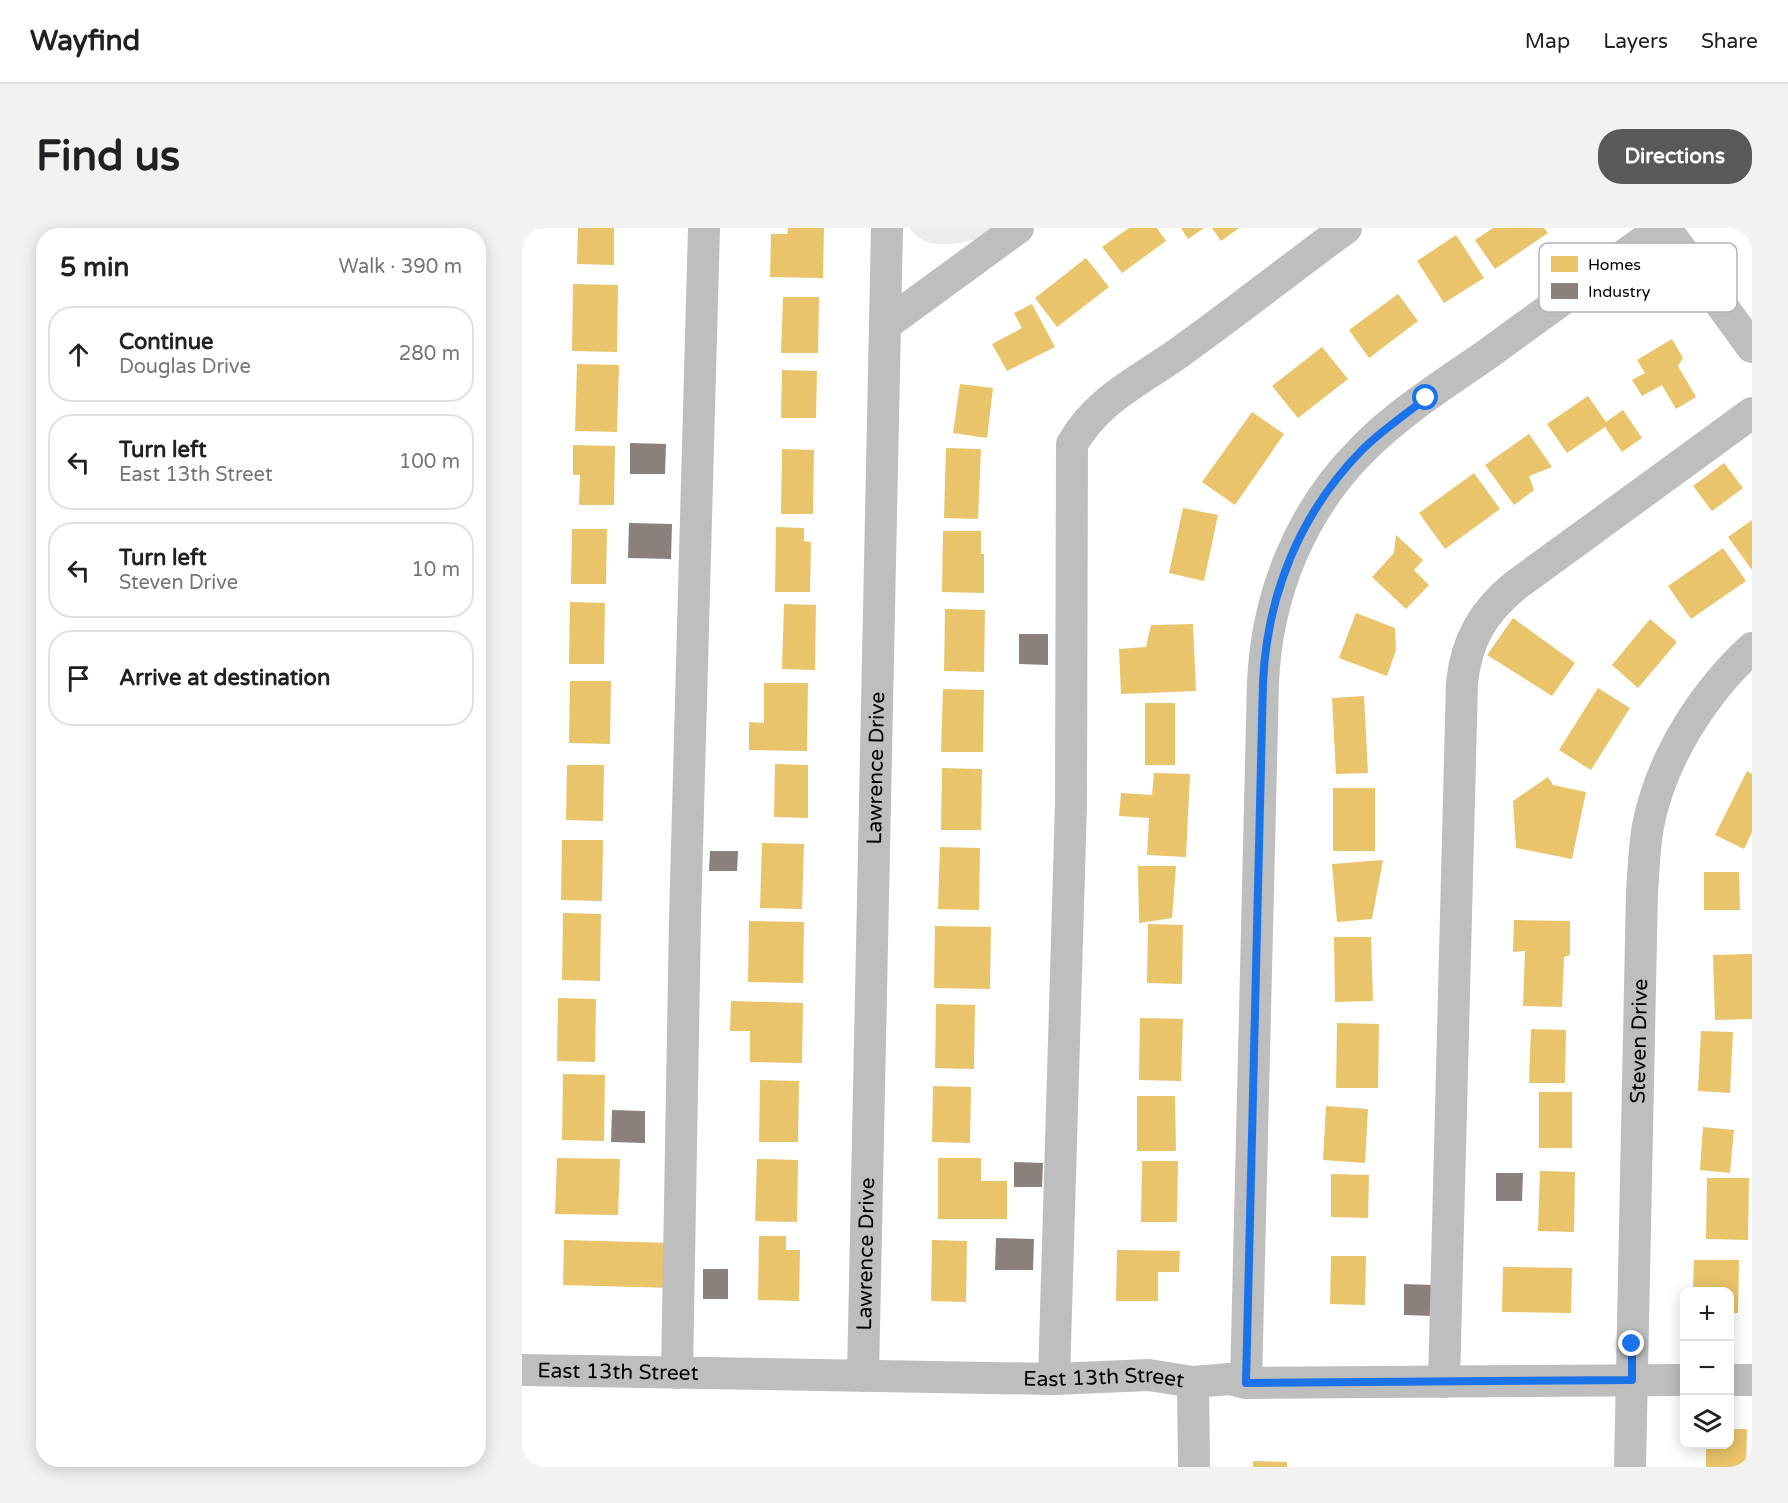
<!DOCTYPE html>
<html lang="en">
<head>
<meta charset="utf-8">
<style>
  :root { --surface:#fff; --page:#f2f2f2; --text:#202124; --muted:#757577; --line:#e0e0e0; --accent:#595959 }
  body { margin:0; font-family:"Varela Round",sans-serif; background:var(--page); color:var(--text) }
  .controls { position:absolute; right:18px; bottom:18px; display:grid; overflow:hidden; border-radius:12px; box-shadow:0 3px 15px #0003 }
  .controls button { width:54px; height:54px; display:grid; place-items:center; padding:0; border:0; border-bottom:2px solid var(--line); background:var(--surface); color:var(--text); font:30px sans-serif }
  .stop { position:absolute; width:18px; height:18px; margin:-14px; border:4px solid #1a73e8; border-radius:50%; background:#fff }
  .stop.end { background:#1a73e8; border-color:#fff; box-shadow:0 2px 6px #0008 }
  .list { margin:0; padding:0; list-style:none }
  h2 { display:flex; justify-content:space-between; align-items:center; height:78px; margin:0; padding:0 24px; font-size:26px }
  h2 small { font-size:20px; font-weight:400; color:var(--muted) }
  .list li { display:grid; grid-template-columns:39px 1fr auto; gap:18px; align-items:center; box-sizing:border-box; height:96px; margin:0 12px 12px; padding:0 12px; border:2px solid var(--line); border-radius:24px }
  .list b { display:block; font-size:22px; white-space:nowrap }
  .list p { margin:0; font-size:20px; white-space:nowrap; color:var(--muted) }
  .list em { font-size:20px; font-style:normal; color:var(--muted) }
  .icon { flex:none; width:33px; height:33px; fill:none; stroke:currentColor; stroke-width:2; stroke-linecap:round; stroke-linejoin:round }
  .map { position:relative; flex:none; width:1230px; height:1239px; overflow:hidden; border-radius:24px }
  header { display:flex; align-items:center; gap:36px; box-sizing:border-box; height:84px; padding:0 30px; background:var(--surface); border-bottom:2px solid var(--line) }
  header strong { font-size:28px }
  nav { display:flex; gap:33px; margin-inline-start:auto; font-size:21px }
  .intro { display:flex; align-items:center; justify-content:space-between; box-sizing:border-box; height:144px; padding:0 36px }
  h1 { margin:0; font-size:42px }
  .button { padding:15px 27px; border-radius:24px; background:var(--accent); color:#fff; font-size:21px; font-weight:700 }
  main { display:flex; gap:36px; padding:0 36px }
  aside { flex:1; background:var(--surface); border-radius:24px; box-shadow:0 3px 15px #0003 }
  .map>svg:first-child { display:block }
</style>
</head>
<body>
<header>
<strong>Wayfind</strong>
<nav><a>Map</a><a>Layers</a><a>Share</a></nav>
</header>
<div class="intro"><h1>Find us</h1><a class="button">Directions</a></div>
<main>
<aside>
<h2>5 min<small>Walk · 390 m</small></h2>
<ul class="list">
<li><svg class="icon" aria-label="ahead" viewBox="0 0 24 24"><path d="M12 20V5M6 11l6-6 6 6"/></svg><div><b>Continue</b><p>Douglas Drive</p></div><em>280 m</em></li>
<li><svg class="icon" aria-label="left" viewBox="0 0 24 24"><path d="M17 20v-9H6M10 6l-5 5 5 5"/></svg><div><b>Turn left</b><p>East 13th Street</p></div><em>100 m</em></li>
<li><svg class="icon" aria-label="left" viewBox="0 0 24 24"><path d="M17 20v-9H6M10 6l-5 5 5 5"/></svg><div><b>Turn left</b><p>Steven Drive</p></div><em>10 m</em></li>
<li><svg class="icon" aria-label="arrive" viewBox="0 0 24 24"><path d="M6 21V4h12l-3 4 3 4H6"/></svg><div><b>Arrive at destination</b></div></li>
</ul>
</aside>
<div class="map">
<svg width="1230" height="1239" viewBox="0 0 1230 1239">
  <rect width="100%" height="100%" fill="#fff"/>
  <path fill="#ececec" d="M387,0H486C456,11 410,31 387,0Z"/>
  <g fill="#e9c46a">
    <path d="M56,0H92V37L55,36Z"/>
    <path d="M266,0H302L301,50L248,49L249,6H265Z"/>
    <path d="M607,0H635L644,13L600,45L580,19Z"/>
    <path d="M659,0H682L666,11Z"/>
    <path d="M690,0H717L699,13Z"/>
    <path d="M971,0H1022L1026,5L973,41L953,12Z"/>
    <path d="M934,7L962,50L922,75L895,33Z"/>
    <path d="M564,30L587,59L535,99L513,70Z"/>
    <path d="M51,56L96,57L95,124L50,123Z"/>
    <path d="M876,66L896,93L847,130L827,102Z"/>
    <path d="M261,69H297L296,125H259Z"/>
    <path d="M510,76L533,119L485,143L470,116L500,100L492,85Z"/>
    <path d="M1150,111L1161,130L1156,138L1174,169L1154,181L1140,157L1120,168L1110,152L1123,145L1115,132Z"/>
    <path d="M800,119L826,151L776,190L750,158Z"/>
    <path d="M55,136L97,137L95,204L53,203Z"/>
    <path d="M260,142L295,143L294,190H259Z"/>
    <path d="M438,156L471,160L465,210L431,205Z"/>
    <path d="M1066,168L1084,194L1101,182L1120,210L1100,224L1083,199L1045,225L1025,196Z"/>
    <path d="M730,184L762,206L713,277L680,254Z"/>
    <path d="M1007,206L1030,239L1007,248L1012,262L992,277L963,237Z"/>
    <path d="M51,217L93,218L92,277H57L58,247H51Z"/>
    <path d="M424,220L459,221L456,291L422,290Z"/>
    <path d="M260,221L292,222L291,286H259Z"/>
    <path d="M1202,235L1221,260L1190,283L1171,258Z"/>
    <path d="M952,245L978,281L923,321L897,285Z"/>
    <path d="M661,280L696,287L682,353L647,345Z"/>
    <path d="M1230,292V342L1206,309Z"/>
    <path d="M254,299L282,300V313L289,314L288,364H253Z"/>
    <path d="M50,301H85L84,356H49Z"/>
    <path d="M421,303H459V326H462V365L420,364Z"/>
    <path d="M874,307L901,332L892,342L907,357L884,381L850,349L872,325Z"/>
    <path d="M1201,320L1224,353L1169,391L1146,358Z"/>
    <path d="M48,374L83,375L82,436H47Z"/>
    <path d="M262,376L294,377L293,442L260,441Z"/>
    <path d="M423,381L463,382L462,444L422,443Z"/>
    <path d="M834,385L873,400L874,422L865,448L817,430Z"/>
    <path d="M991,390L1053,435L1030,468L965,427Z"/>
    <path d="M1128,391L1155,414L1116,460L1090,437Z"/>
    <path d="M671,396L674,463L599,466L597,421L624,419L629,397Z"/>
    <path d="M48,453H89L88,516L47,515Z"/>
    <path d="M242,455H286L285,523L227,522V494L242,495Z"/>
    <path d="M1076,460L1108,480L1069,542L1037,522Z"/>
    <path d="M421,461L462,462L461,524H419Z"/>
    <path d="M842,468L846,545L814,546L810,470Z"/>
    <rect x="623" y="475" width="30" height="62"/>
    <path d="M253,536L286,537V590L252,589Z"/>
    <path d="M45,537H82L81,593L44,592Z"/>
    <path d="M420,540L460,541L459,602H419Z"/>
    <path d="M1225,543L1230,546V604L1222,621L1193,607Z"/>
    <path d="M632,545L668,546L664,629L625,627L627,590L597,588L599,565L630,567Z"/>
    <path d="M1026,549L1031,557L1064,564L1050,631L994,620L991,573Z"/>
    <rect x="811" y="560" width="42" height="63"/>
    <path d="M40,612H81L80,673L39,672Z"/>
    <path d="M240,615L282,616L280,681L238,680Z"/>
    <path d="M418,619L458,620L457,682L416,681Z"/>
    <path d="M861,632L850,691L815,694L810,636Z"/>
    <path d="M616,638H654L650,690L617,695Z"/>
    <path d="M1182,644H1217L1218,682H1182Z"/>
    <path d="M41,685L79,686L78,753L40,752Z"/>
    <path d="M992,692L1048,693V727L1042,729L1040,779L1001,778L1003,723L991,724Z"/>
    <path d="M227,693L282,694L281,755L226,754Z"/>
    <path d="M626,696L661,697L660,756L625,755Z"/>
    <path d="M413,698L469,699L468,761L412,760Z"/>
    <path d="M812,709H849L851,773L813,774Z"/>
    <path d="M1230,726V791L1193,792L1191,727Z"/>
    <path d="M36,770L74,771L73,834L35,833Z"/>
    <path d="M209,773L281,775L280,835L228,834V803H208Z"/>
    <path d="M414,776L453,777L452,841L413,840Z"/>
    <path d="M618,790L661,791L659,853L617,852Z"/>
    <path d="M815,795L857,796L856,860H814Z"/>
    <path d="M1009,801L1044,802L1043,855H1007Z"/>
    <path d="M1179,803L1211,804L1208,865L1176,863Z"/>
    <path d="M41,846L83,847L82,913L40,912Z"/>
    <path d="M238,852L277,853L276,914H237Z"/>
    <path d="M411,858L449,859L448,915L410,914Z"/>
    <rect x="1017" y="864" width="33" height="56"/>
    <path d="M615,868H653L654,923H615Z"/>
    <path d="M804,878L846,881L843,935L801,932Z"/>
    <path d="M1181,899L1212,902L1208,945L1178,942Z"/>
    <path d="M35,930L98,931L96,987L33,986Z"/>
    <path d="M416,930H459V953H485V991H416Z"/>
    <path d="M235,931L276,932L275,994L233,993Z"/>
    <path d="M620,933H656L655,994H619Z"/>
    <path d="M1018,943L1053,944L1052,1004L1016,1003Z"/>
    <path d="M809,946L847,947L846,990L809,989Z"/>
    <path d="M1185,950H1227L1226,1012L1184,1011Z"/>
    <path d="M237,1008H264V1022H278L277,1073L236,1072Z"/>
    <path d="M42,1012L151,1015L150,1060L41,1057Z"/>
    <path d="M410,1012L445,1013L444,1074L409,1073Z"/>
    <path d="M595,1022L658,1023L657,1044H636V1073H594Z"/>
    <path d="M809,1028H844L843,1077L808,1076Z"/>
    <path d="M1172,1032H1217L1216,1085H1208V1064H1180V1060H1171Z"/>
    <path d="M981,1039L1050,1040L1049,1085L980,1084Z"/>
    <path d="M1208,1201H1225L1224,1239H1184V1216H1208Z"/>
    <path d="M731,1233L765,1234V1239H731Z"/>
  </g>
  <g fill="#8a817c">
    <path d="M108,215L144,216L143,246H108Z"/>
    <path d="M107,295L150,296L149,331L106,330Z"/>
    <path d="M497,406H526V437L497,436Z"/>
    <path d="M188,623H216L215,643H187Z"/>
    <path d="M90,882L123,883V915L89,914Z"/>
    <path d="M492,934L521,935L520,959H492Z"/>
    <path d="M974,945H1001L1000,973H974Z"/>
    <path d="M474,1010L512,1011L511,1042H473Z"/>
    <rect x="181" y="1041" width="25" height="30"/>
    <path d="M882,1056L912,1057L911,1088L882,1087Z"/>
  </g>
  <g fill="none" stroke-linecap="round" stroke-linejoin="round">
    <g stroke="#bebebe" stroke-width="32">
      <path d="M1143,0L1230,119"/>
      <path d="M363,97L496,0"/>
      <path id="s1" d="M0,1142L532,1151L627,1147L671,1154L707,1151L724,1155L1162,1152"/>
      <path d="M155,1145L163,691L182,0"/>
      <path id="s2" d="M341,1148L365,0"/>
      <path d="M532,1151L549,576L550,216C577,170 616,154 658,124C714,84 768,41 824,0"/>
      <path d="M1208,1152H1230"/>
      <path d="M671,1154L672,1239"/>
      <path d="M922,1154L940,454C945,411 961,384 994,357L1230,185"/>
      <path d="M724,1155L741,454C745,367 778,284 840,222C877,184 924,155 967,125C1024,83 1082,42 1140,0"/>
      <path id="s3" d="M1108,1239L1120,663C1122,641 1122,619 1126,598C1139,531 1181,465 1230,420"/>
    </g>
  </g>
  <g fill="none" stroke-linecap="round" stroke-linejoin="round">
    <path stroke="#1a73e8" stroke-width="8" d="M904,170C883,187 859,203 840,222C778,285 745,367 741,454L724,1155L1110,1152V1116"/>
  </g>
  <g text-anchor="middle" stroke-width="6" stroke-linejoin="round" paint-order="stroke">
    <g font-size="21" fill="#000" stroke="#fff">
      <text dy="7" stroke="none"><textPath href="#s2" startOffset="608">Lawrence Drive</textPath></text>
      <text dy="7" stroke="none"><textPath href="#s3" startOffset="426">Steven Drive</textPath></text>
      <text dy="7" stroke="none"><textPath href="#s2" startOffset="122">Lawrence Drive</textPath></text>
      <text dy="7" stroke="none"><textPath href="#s1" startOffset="96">East 13th Street</textPath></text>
      <text dy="7" stroke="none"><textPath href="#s1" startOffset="582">East 13th Street</textPath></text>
    </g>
  </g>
  <rect x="1017" y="15" width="198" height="69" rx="9" fill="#fff" stroke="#b2b2b2" stroke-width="1.5"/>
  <rect x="1029" y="28" width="27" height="16" fill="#e9c46a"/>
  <rect x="1029" y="55" width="27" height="16" fill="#8a817c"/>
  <g font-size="16" fill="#000">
    <text x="1066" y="42">Homes</text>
    <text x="1066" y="69">Industry</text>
  </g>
</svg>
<div class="controls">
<button>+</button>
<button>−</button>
<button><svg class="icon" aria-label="layers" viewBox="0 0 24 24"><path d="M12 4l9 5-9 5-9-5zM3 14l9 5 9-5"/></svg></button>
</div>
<div class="stop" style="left:904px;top:170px"></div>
<div class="stop end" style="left:1110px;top:1116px"></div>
</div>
</main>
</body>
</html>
